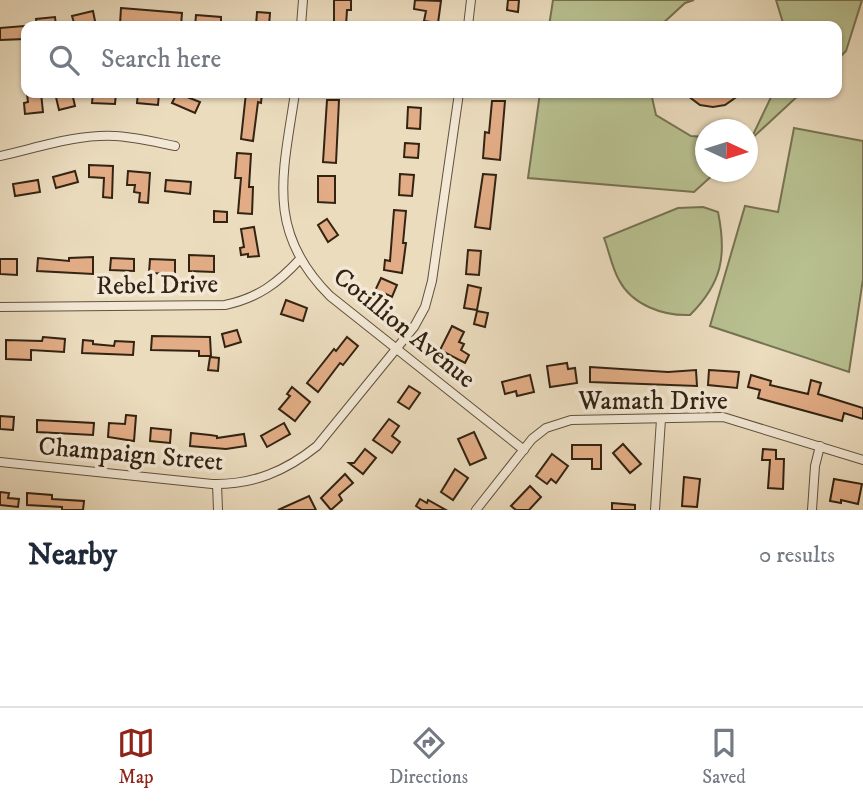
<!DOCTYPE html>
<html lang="en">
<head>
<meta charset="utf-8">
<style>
  :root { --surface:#fff; --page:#f6f6f7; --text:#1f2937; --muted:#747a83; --line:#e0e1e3; --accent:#8f2418 }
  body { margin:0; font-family:"IM FELL DW Pica",serif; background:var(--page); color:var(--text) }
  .compass { position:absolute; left:695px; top:119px; width:63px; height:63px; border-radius:50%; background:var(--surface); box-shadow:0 2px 5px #0004; rotate:94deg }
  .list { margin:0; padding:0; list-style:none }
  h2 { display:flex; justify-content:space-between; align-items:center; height:91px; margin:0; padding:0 28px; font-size:30px }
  h2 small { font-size:23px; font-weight:400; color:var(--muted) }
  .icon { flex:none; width:38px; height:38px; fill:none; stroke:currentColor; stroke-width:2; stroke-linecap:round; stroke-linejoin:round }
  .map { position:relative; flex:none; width:863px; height:510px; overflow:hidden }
  .search { position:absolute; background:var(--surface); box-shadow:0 2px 5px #0004; left:21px; right:21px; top:21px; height:77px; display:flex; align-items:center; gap:18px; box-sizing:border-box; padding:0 24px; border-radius:14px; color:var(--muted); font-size:26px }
  .sheet { height:196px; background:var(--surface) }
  nav { display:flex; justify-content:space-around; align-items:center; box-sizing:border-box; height:98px; border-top:2px solid var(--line); background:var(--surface); font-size:19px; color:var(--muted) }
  nav a { display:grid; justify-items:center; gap:4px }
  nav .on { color:var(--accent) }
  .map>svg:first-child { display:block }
</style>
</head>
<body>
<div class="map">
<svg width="863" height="510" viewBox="0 0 863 510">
  <rect width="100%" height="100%" fill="#ebdcbe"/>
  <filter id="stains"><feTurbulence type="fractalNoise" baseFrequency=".00286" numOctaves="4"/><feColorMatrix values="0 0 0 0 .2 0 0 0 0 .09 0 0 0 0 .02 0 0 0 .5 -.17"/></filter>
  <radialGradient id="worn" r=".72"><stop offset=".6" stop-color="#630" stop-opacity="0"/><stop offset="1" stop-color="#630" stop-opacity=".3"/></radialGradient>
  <g fill="#b8c090" stroke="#767252" stroke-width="2">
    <path d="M553,0H694L685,3L660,26H549Z"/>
    <path d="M776,0H862L846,51L837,60V26H784Z"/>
    <path d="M540,93H651L656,115L691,136L705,137L706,172H716L694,192L528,178Z"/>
    <path d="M773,93H801L748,142V139H751Z"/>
    <path d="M794,128L863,141V279L849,372L710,326L745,206L778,212Z"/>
    <path d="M703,207L718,212C727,256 722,283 690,315C663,316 632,305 619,280C612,268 609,251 604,238L678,208Z"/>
  </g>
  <g fill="#e2ad86" stroke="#332313" stroke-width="2">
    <path d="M334,0H351V10H347L346,26H334Z"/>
    <path d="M415,0L441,1L438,23L424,21L426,11L414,9Z"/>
    <path d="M508,0H519L518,12L507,10Z"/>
    <path d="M121,8L182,13L181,26L120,24Z"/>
    <path d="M93,11L96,26H75L72,16Z"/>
    <path d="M257,12L270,13L269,26H256Z"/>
    <path d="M196,15L221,17V26H195Z"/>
    <path d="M55,17L56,26H37L36,19Z"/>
    <path d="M24,26L25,39L0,40V28Z"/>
    <path d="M41,93L43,112L25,114L24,103L28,102L27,94Z"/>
    <path d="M55,93H72L75,106L59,110Z"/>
    <path d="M93,93H116L115,104L92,103Z"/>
    <path d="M138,93H159L158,105L137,103Z"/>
    <path d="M177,93L200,102L195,113L172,103Z"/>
    <path d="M246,93H262L261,103L258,102L253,141L241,139Z"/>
    <path d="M684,93H742L725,105L713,107L700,105Z"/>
    <path d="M327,100H339L336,163L323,162Z"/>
    <path d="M492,101H505L500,160L483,158L485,132L489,133Z"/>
    <path d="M408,107L421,108L420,129L407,128Z"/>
    <path d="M405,143L419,144L418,158L404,157Z"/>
    <path d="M237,153L251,154L249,187H253L252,214L238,213L241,178H235Z"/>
    <path d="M89,165L113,166L112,198L103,197L104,178L89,177Z"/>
    <path d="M75,171L78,182L56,188L53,177Z"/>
    <path d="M128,171L150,173L148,203L139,202L140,193L134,192L135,185H127Z"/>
    <path d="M400,174L414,175L412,196L399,195Z"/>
    <path d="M483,174L496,175L490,229L475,227Z"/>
    <path d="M318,176H335V203L318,202Z"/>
    <path d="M38,180L40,192L15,196L13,184Z"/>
    <path d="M166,180L191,182L190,194L165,191Z"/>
    <path d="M394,210L406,211L403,243H406L402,273L384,270L385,260L390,261Z"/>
    <path d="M214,211L227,212V222H214Z"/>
    <path d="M327,219L338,235L328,242L318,225Z"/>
    <path d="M254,227L259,256L248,257V254L241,255L240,248L244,247L241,229Z"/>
    <path d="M468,250L481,251L479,275L466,274Z"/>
    <path d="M189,255L214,256V272L189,271Z"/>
    <path d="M93,257V274L37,271L38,258L69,261V258Z"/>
    <path d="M111,258L134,259V271L110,270Z"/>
    <path d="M0,259H17V275L0,274Z"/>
    <path d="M150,259L175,260V274L149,273Z"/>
    <path d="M381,278L397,285L392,297L384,293L381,299L373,295Z"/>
    <path d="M468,285L481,288L477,310L464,308Z"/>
    <path d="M286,300L307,308L303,321L281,314Z"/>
    <path d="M477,311L488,313L485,327L474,324Z"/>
    <path d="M452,326L464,332L459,342L464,344L461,350L469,355L465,363L440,350Z"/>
    <path d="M237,330L241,342L225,347L222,334Z"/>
    <path d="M152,336L210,337L211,356H199V351L151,350Z"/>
    <path d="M43,337L65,339L64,352L31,350V360L6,359V340L42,341Z"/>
    <path d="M347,337L358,346L343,365L340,363L318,392L307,383L334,349L336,351Z"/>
    <path d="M83,340L93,341V344L114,346L115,341L134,342L133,355L82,353Z"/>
    <path d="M210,357L219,358L218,371L208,370Z"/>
    <path d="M567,363L568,369L575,368L577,383L550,387L547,366Z"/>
    <path d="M590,367L668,372L696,370L697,386L590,382Z"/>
    <path d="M709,370L739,372L737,388L708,385Z"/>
    <path d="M530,375L534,392L517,396L516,391L505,394L502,382Z"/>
    <path d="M751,375L771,381L770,385L808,394L811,380L821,383L818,394L863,408V419L844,413L842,421L758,398L760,390L748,387Z"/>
    <path d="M409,386L420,393L409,409L398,402Z"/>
    <path d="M292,387L310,402L295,421L279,409L290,396L287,394Z"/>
    <path d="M126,415L136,416L134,441L108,437L109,423L125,424Z"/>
    <path d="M0,416L14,417L13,430L0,429Z"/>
    <path d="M389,419L399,426L392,436L400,442L392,453L373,440Z"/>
    <path d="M37,420L94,423L93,435L37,432Z"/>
    <path d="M284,423L290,434L267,447L261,436Z"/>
    <path d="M151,428L171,430L170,443L150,441Z"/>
    <path d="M474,432L486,458L470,465L458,439Z"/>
    <path d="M191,433L210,435L217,436V438L244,434L246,446L226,449L190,446Z"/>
    <path d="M623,444L641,464L630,473L613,453Z"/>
    <path d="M572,445H601V469H592V459H572Z"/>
    <path d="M365,449L376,458L363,474L349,463H354Z"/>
    <path d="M763,449L776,450V459H784L783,489L768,488L770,460H762Z"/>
    <path d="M552,454L568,466L556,483L551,479L547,484L536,476Z"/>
    <path d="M455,469L468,478L453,500L441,492Z"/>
    <path d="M345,474L353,483L339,495L342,500L331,510L321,498Z"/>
    <path d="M684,477L700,479L697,507L682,506Z"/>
    <path d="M834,479L862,484L858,504L841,500V503L830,501Z"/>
    <path d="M530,486L541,497L529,510H516L511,506Z"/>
    <path d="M0,492L9,493L8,498L19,499L18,507L0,505Z"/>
    <path d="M27,493L52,495V499L84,501L83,510H62V507L27,505Z"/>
    <path d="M309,496L316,510H278Z"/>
    <path d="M420,499L427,503L428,500L446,510H422L416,506Z"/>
    <path d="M612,503L635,505V510H612Z"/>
  </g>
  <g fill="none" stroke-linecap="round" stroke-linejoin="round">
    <defs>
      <g id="street">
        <path d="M301,26L303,0"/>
        <path d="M468,26L471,0"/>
        <path d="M295,93C283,174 265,231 330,296L524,450"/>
        <path d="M0,156C37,148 76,134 115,136C135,137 155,142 175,146"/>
        <path d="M0,307L225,305C258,298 278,283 300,259"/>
        <path d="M0,462L212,484C253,485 286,471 317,446L414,327L425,307L432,281L459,93"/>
        <path d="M217,484L218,510"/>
        <path d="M476,510L532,439L546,428L571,420L723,417L863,460"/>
        <path d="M655,510L661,419"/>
        <path d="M812,510L815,466L820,446"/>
      </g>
    </defs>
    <use href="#street" stroke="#61513e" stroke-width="10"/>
    <use href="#street" stroke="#f2e8d5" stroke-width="8"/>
  </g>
  <g text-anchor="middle" stroke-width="7" stroke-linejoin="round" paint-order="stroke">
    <g font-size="26" fill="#332313" stroke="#f2e8d5">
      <text transform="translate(157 284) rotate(-1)" y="9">Rebel Drive</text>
      <text transform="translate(405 327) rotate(39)" y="9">Cotillion Avenue</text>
      <text x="653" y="409">Wamath Drive</text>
      <text transform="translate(131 453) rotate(5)" y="9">Champaign Street</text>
    </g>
  </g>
  <rect width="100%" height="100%" filter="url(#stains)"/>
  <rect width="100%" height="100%" fill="url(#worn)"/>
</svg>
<svg class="compass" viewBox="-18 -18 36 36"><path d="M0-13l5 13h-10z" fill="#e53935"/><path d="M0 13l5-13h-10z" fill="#747a83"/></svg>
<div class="search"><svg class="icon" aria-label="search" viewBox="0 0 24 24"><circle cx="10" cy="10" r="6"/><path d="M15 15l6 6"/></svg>Search here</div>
</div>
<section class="sheet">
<h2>Nearby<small>0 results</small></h2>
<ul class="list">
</ul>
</section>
<nav>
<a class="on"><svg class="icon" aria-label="map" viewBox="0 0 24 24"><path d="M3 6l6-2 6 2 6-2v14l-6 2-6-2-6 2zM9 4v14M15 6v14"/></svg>Map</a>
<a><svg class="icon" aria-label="directions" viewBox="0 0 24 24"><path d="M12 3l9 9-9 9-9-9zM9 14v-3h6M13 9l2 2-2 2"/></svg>Directions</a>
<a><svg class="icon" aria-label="saved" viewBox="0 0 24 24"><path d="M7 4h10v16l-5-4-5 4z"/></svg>Saved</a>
</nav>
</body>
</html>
